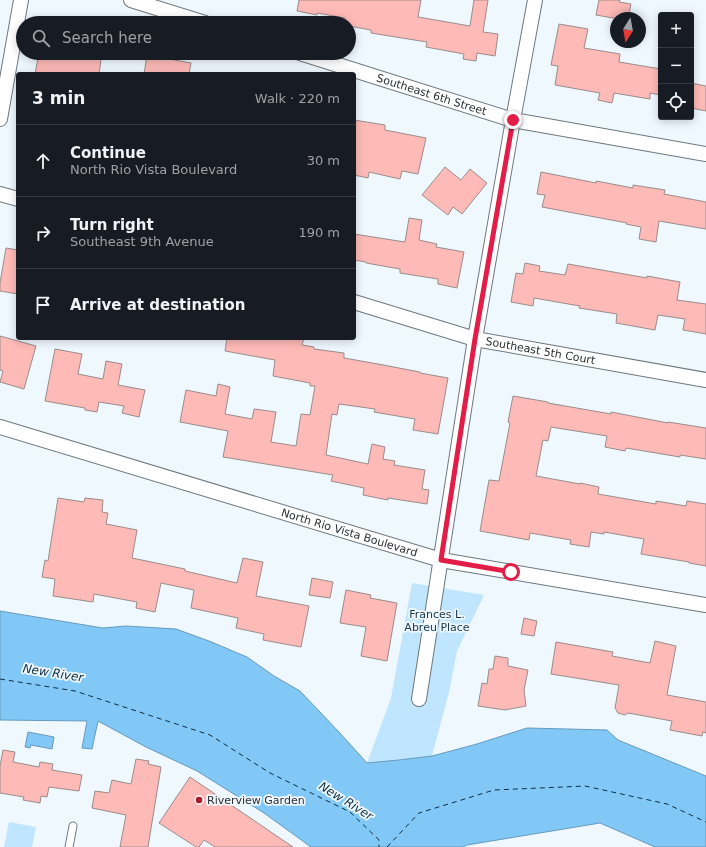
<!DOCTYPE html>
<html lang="en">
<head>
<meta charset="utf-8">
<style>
  :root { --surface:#171b24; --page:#242831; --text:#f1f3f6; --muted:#9ea1a6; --line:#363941 }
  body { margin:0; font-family:"DejaVu Sans",sans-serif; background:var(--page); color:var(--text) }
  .controls { position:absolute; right:12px; top:12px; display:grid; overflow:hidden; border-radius:4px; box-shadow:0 2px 10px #0003 }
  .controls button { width:36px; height:36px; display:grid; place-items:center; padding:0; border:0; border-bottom:1px solid var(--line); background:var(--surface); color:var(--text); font:20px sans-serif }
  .compass { position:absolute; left:610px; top:12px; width:36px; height:36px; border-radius:50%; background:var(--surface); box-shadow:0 2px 10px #0003; rotate:191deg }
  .stop { position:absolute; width:12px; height:12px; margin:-9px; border:3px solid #e11d48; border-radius:50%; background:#fff }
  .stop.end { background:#e11d48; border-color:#fff; box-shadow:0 1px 4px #0008 }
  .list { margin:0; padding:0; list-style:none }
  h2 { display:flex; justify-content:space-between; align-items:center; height:52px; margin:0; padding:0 16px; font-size:17px }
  h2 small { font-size:13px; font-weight:400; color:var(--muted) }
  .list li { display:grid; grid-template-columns:26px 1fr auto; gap:12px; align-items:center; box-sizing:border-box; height:72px; padding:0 16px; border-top:1px solid var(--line) }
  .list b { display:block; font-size:15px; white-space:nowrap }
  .list p { margin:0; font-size:13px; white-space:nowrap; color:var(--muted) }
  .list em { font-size:13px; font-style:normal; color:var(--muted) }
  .icon { flex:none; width:22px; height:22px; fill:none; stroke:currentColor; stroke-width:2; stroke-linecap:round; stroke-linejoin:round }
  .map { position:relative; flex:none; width:706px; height:847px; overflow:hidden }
  .search { position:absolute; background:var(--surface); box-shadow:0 2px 10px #0003; left:16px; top:16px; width:340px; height:44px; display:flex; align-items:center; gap:10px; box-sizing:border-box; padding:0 14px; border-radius:22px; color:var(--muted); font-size:15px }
  .panel { position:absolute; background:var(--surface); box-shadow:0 2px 10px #0003; left:16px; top:72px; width:340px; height:268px; border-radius:4px }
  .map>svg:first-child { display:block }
</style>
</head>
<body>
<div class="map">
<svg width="706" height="847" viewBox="0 0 706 847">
  <rect width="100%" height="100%" fill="#eef8fe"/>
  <g fill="#c0e5fe">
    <path d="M412,583L484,595L457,651L449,692L432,756L399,760L367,763L391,698Z"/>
    <path d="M9,822L36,827L32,847H4Z"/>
  </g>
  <g fill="#81c8f7" stroke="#679abc">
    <path d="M0,611L103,628L126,626L176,629L209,641L247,657L274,676L300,691L338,731L367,763L399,760L432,756L477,744L527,728L607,730L618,740L706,776V847H655L600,823L467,845L463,847H311L264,813L197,771L146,747L98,721L92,749L82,748L87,721L0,720Z"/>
    <path d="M28,732L54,737L52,749L31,745L30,748L25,747Z"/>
  </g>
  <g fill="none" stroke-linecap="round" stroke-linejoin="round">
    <g stroke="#0e2e41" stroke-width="1" stroke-dasharray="5 4" stroke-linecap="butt">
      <path d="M0,679L75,691L210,735L270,773L350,812L379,840V847"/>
      <path d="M387,847L419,813L494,790L585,786L667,804L706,822"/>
    </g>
  </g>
  <g fill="#febab7" stroke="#9a8c8b">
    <path d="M299,0H421L418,17L470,26L474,0H488L483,32L498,34L495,56L477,53L476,61L463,59L464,54L426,47L427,42L371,33V30L349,26V23H344L345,18L317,13V15L297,11Z"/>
    <path d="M599,0H620L619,2L631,4L628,18H613L596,15Z"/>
    <path d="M559,24L588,29L584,48L620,54L619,62L661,69V95L650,93V99L614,93L612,103L598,100L600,93L555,85L558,66L551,65Z"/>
    <path d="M39,53H102L99,74H35Z"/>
    <path d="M147,55L191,63L189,74H144Z"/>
    <path d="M691,83L706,86V111L691,108Z"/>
    <path d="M354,120L385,125V130L426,138L418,174L402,171L400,179L369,172L368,178L354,175Z"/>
    <path d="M445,167L461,180L470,169L487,183L462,214L453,207L448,215L422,195Z"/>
    <path d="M541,172L596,183V181L633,188V185L665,190L664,194L706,202V229L659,221L656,242L639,239L641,227L626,224L627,223L542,207L545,195L537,194Z"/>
    <path d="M409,218L422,220L419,240L437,244L436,247L464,252L457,288L438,284V279L400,273V269L366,263V262L354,260V234L405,242Z"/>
    <path d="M6,248L18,250V294L0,291V283Z"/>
    <path d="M525,263L540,266L539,271L565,275L568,264L647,278V276L680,282L677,300L706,304V334L683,330L685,319L658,315L655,330L616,323L617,314L579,308L580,306L534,298L533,306L511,302L516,273L523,274Z"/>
    <path d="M0,336L36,346L24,389L0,382L3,371L0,370Z"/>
    <path d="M227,338H304L302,345L314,347V349L344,353V358L378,364L420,372V373L448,378L438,434L413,430L415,419L374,412L375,409L339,404L337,415L332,414L326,455L368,464L372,444L385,447L383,459L395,461L394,465L425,470L422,489L429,490L427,504L388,498V500L363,495L364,488L331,481L333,475L223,457L228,431L180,422L186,390L216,396L218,384L230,387L225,414L252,419L254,409L276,412L271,442L296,446L301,414L310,415L315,386H310V383L273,376L275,360L225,351Z"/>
    <path d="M55,349L82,354L78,374L103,379L106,361L122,364L118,385L145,390L139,417L122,413L124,406L99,402L97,412L85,410V408L45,401Z"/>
    <path d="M513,396L548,402V403L611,414V412L668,423V422L706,428V459L680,455V457L626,448L625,451L605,447L607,436L551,427L548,441L543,440L536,476L580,484V483L599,487L598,494L656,504V501L686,506L687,501L706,504V566L689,563V562L641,554L644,539L604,532V534L591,532L589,547L570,544L571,540L530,533L529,540L480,531L489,480L499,481L510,423L508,422Z"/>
    <path d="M58,498L84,502L85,498L103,500L102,512L108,513L106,524L137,530L132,558L185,569V571L237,583L243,558L263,562L256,596L309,606L301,647L263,640L264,634L236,628L238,618L191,608L194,590L161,583L155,612L136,608L137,602L94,594L93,602L53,596L55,579L42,577L45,560L48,561Z"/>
    <path d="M312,578L333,582L330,598L309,595Z"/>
    <path d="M346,590L371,595L370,598L397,603L387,661L361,656L366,627L340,623Z"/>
    <path d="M524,618L537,621L534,636L521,634Z"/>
    <path d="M655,641L676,646L667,695L706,702V733L703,732L702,736L670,730L672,721L628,713L625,715L618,713L615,708L619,685L551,674L556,642L613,652L612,656L650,663Z"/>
    <path d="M495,656L508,658V666L528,670L524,690L526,706L505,710L478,706L482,683L487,684L489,669H493Z"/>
    <path d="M3,750L15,752L13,762L39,767L40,762L53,764L52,770L82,775L79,791L49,787L47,797L41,796L40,803L23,800L24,797L0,793V766Z"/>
    <path d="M136,759L149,761L148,764L161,767L148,847H120L126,815L92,808L95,791L109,793L112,780L131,784Z"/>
    <path d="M190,777L293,847H215L204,840L199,847H196L159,823Z"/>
  </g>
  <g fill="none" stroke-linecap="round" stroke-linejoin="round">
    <defs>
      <path id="service" d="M69,847L73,826"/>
      <g id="minor">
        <path d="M131,0L205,23"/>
        <path id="s1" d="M300,53L513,120L706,154"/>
        <path d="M0,119L21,0"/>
        <path d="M0,194L18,199"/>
        <path id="s2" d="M354,302L475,339L706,380"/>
        <path id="s3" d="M0,427L441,560L706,605"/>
        <path d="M419,699L475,339L513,120L535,0"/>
      </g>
    </defs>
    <use href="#service" stroke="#6e787f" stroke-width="9"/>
    <use href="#minor" stroke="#6e787f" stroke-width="16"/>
    <use href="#service" stroke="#fff" stroke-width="7"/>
    <use href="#minor" stroke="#fff" stroke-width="14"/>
  </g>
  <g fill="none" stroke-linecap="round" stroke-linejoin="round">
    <path stroke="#e11d48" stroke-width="5" d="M511,572L441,560L475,339L513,120"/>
  </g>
  <circle fill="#ac182c" stroke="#eef8fe" stroke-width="1.5" cx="199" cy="800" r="4"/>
  <g text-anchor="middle" stroke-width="3.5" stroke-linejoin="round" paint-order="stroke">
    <g font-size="11" fill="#2a2f32" stroke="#eef8fe">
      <text dy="4" stroke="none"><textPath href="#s1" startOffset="138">Southeast 6th Street</textPath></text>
      <text dy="4" stroke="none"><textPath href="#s2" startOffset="193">Southeast 5th Court</textPath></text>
      <text dy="4" stroke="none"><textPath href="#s3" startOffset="365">North Rio Vista Boulevard</textPath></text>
    </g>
    <g font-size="11" fill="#18374b" stroke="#eef8fe">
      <text x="437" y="618">Frances L.<tspan x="437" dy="13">Abreu Place</tspan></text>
    </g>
    <g font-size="11" fill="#2a2f32" stroke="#eef8fe" text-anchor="start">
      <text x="207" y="804">Riverview Garden</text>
    </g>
    <g font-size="12" font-style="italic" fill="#0e2e41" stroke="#eef8fe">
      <text transform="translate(53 673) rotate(9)" y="4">New River</text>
      <text transform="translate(346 801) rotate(32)" y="4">New River</text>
    </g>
  </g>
</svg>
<div class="controls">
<button>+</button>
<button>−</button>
<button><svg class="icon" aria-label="locate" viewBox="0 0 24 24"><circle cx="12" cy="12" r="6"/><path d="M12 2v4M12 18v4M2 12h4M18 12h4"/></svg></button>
</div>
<svg class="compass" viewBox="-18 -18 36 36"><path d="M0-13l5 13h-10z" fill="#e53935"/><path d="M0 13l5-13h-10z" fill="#9ea1a6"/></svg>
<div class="stop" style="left:511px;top:572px"></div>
<div class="stop end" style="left:513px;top:120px"></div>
<div class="search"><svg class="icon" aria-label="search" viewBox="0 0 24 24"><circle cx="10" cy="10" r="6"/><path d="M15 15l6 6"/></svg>Search here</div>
<section class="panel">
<h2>3 min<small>Walk · 220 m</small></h2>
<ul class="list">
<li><svg class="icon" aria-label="ahead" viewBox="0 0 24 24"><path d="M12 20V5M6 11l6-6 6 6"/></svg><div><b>Continue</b><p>North Rio Vista Boulevard</p></div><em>30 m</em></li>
<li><svg class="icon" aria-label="right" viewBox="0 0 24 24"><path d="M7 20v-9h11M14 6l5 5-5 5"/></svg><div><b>Turn right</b><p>Southeast 9th Avenue</p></div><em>190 m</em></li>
<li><svg class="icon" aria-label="arrive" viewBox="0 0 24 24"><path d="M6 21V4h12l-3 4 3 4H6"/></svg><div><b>Arrive at destination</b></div></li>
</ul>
</section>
</div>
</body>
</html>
